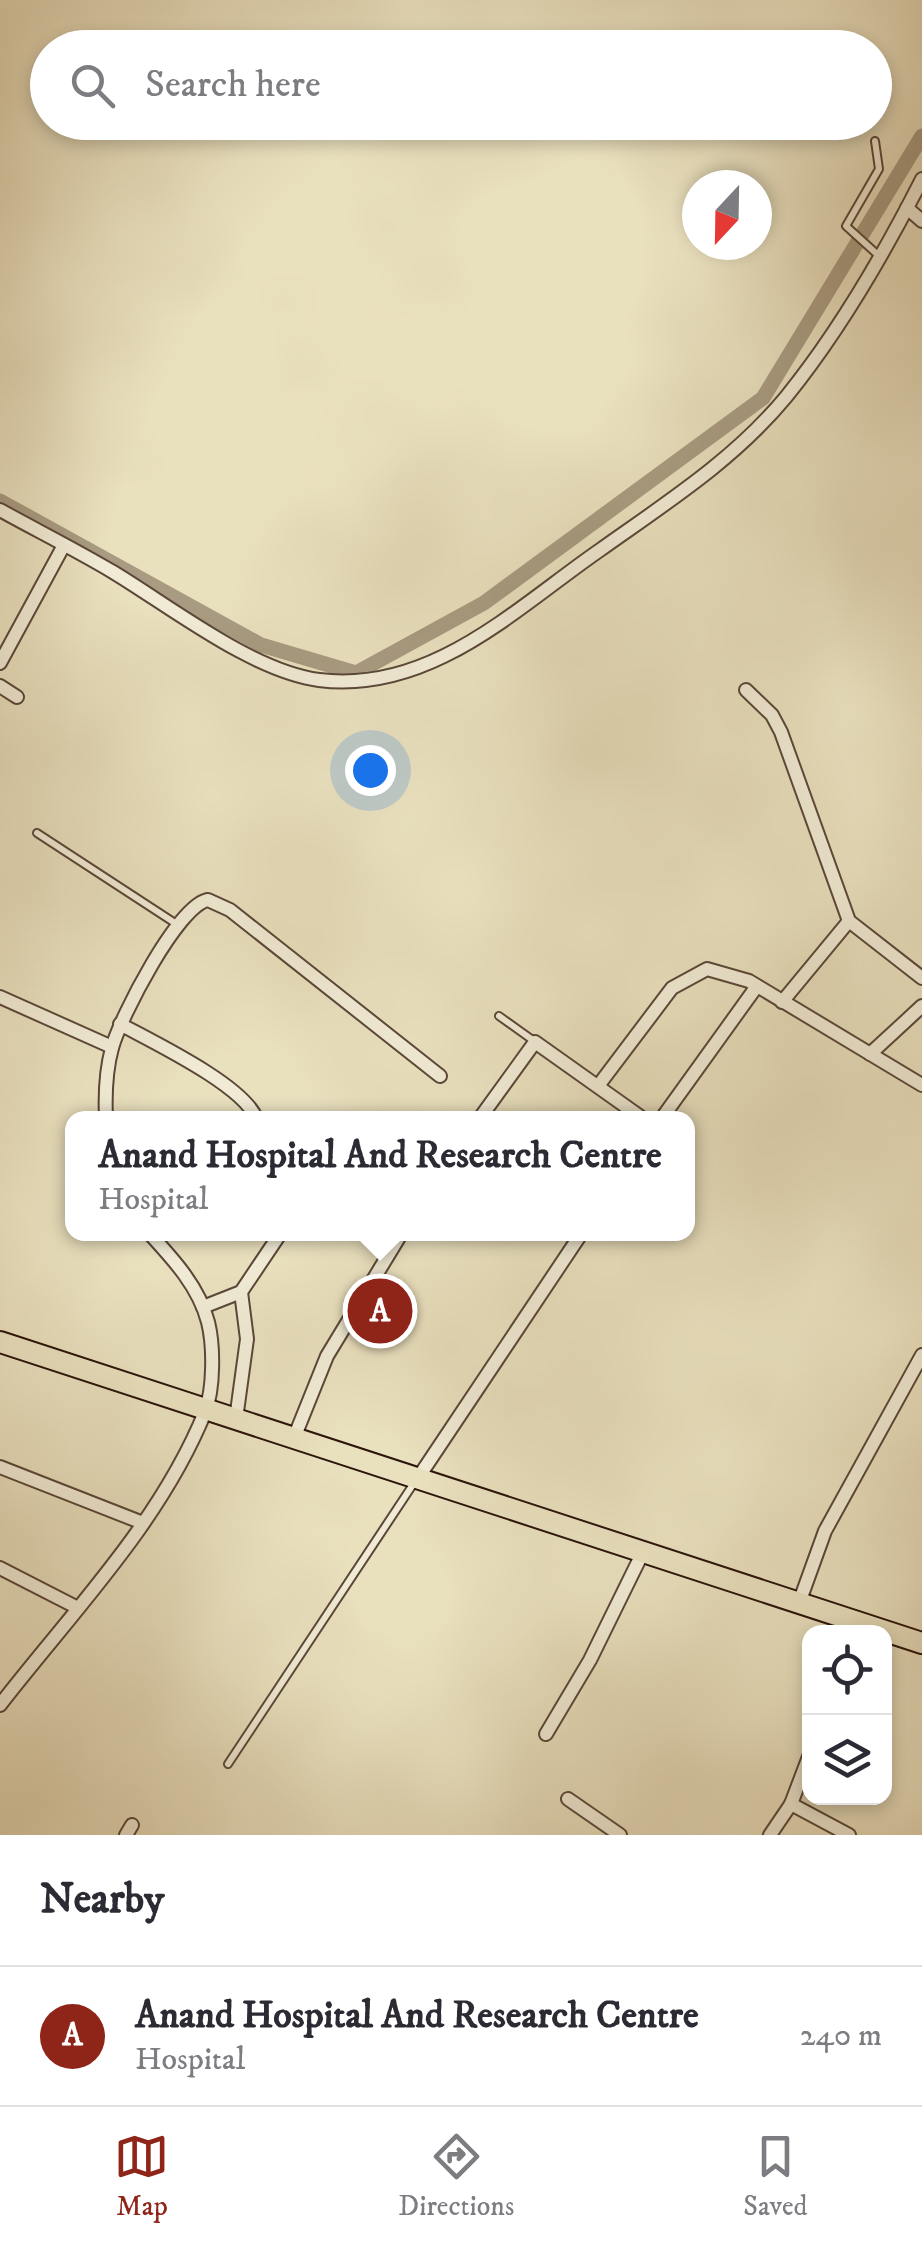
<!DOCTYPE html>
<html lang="en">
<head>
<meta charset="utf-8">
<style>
  :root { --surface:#fff; --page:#f7f7f7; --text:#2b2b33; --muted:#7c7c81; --line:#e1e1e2; --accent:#8f2418 }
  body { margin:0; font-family:"IM FELL DW Pica",serif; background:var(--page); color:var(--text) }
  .controls { position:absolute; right:30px; bottom:30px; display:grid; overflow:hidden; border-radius:20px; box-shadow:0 5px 15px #0003 }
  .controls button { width:90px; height:90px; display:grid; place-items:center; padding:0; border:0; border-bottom:2px solid var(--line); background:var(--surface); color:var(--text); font:50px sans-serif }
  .compass { position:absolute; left:682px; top:170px; width:90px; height:90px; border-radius:50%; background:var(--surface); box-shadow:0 5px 15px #0003; rotate:202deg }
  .you { position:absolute; left:370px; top:770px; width:35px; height:35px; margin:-25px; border:8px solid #fff; border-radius:50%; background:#1a73e8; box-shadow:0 0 0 15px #1a73e833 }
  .badge { display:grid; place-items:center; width:65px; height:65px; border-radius:50%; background:var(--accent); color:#fff; font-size:32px; font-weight:700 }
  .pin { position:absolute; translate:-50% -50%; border:5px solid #fff; box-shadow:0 2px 10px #0006 }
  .popup { position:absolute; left:65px; top:1111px; width:630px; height:130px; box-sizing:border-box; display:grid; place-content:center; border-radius:20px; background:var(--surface); filter:drop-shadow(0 2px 8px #0005); font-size:32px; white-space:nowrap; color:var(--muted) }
  .popup b { font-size:38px; color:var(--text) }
  .popup::after { content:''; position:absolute; left:50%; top:100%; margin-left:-20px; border:20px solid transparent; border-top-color:var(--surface) }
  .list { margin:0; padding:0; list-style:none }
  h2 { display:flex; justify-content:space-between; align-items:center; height:130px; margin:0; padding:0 40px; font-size:42px }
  h2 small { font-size:32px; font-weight:400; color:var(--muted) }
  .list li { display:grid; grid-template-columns:65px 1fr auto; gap:30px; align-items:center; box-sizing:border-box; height:140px; padding:0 40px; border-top:2px solid var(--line) }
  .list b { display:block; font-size:38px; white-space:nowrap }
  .list p { margin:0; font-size:32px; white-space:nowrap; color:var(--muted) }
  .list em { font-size:32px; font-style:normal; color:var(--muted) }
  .icon { flex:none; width:55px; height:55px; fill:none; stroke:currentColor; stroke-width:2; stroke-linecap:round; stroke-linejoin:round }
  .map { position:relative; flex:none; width:922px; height:1835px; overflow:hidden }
  .search { position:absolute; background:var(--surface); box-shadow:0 5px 15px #0003; left:30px; right:30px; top:30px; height:110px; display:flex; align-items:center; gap:25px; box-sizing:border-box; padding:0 35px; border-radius:55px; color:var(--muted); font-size:38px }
  .sheet { height:270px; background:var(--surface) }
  nav { display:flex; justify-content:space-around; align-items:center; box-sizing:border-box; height:140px; border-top:2px solid var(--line); background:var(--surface); font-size:28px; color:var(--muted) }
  nav a { display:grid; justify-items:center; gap:5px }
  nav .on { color:var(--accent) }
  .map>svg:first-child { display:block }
</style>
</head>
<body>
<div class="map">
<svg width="922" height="1835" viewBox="0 0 922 1835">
  <rect width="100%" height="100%" fill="#e9e0be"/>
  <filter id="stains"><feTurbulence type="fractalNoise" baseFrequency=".002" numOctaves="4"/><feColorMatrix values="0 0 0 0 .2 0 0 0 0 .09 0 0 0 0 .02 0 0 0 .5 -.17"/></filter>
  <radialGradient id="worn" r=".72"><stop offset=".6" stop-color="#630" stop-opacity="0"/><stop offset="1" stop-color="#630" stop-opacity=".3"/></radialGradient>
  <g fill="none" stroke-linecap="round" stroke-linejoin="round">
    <path stroke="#a89b81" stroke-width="15" d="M0,501L261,645L356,673L484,603L763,398L922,136"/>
  </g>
  <path fill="#8e7e68" stroke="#2b140b" stroke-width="2.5" d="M378,1291L399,1302L385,1330L362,1318Z"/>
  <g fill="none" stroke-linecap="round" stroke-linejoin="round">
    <defs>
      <g id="lane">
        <path d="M875,141L879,169L846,226L878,255"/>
        <path d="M37,833L178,925"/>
        <path d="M499,1016L534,1041"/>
        <path d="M228,1764L414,1483"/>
      </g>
      <g id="street">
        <path d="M907,208L922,221"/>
        <path d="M0,510C38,531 76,550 113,572C171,607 252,671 319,680C431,694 516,608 600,550C666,503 734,460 786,397C837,334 885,252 922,179"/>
        <path d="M0,663L64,545"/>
        <path d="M0,686L17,697"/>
        <path d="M746,690L772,715L781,732L849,921L922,978"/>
        <path d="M0,997L112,1047"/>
        <path d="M782,1002L849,921"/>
        <path d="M120,1024C153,1042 243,1085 256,1118"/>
        <path d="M870,1054L922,1006"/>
        <path d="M598,1086L672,988L707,969L749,981L922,1085"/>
        <path d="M106,1118C105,1096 106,1070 112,1048C120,1018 178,905 208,900L230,910L440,1076"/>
        <path d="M480,1118L535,1042L642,1118"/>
        <path d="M662,1118L757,986"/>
        <path d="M203,1307L241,1292L280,1234"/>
        <path d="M236,1419L247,1339L241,1292"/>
        <path d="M294,1438L327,1356L401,1234"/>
        <path d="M0,1467L143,1523"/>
        <path d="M418,1478L581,1234"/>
        <path d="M0,1568L78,1608"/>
        <path d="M799,1603L825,1531L922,1355"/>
        <path d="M0,1705C72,1612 160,1523 205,1412C214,1389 214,1346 208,1322C199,1287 173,1259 150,1234"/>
        <path d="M546,1734L590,1660L643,1552"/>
        <path d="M568,1799L620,1835"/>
        <path d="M791,1804L849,1835"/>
        <path d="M126,1835L132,1825"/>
        <path d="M770,1835L791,1804L810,1754"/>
      </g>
      <path id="primary" d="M0,1342L922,1643"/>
    </defs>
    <use href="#lane" stroke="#5a4738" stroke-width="10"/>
    <use href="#street" stroke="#5a4738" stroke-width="16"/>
    <use href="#primary" stroke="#2b140b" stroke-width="24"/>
    <use href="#lane" stroke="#f1ebd5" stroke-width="6"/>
    <use href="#street" stroke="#f1ebd5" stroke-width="12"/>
    <use href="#primary" stroke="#e9e0be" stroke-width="20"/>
  </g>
  <rect width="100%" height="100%" filter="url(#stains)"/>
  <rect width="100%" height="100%" fill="url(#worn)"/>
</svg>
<div class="controls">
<button><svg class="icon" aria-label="locate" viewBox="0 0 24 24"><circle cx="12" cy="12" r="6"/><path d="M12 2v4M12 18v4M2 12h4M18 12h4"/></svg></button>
<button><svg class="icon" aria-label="layers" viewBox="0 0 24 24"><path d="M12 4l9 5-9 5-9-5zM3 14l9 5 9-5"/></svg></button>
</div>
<svg class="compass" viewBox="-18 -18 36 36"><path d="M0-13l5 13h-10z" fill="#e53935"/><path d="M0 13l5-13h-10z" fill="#7c7c81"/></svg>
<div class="you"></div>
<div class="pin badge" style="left:380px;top:1311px">A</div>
<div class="popup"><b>Anand Hospital And Research Centre</b>Hospital</div>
<div class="search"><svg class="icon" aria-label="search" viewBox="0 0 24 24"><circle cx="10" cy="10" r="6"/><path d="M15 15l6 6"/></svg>Search here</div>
</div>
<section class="sheet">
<h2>Nearby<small></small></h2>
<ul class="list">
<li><span class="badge">A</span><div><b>Anand Hospital And Research Centre</b><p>Hospital</p></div><em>240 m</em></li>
</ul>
</section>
<nav>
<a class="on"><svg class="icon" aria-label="map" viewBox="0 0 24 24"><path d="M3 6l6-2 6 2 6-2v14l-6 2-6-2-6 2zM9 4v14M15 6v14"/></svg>Map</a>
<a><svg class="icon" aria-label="directions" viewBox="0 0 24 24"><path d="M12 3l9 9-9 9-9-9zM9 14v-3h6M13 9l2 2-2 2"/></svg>Directions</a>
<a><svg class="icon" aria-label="saved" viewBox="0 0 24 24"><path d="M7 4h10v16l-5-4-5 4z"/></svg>Saved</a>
</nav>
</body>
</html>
